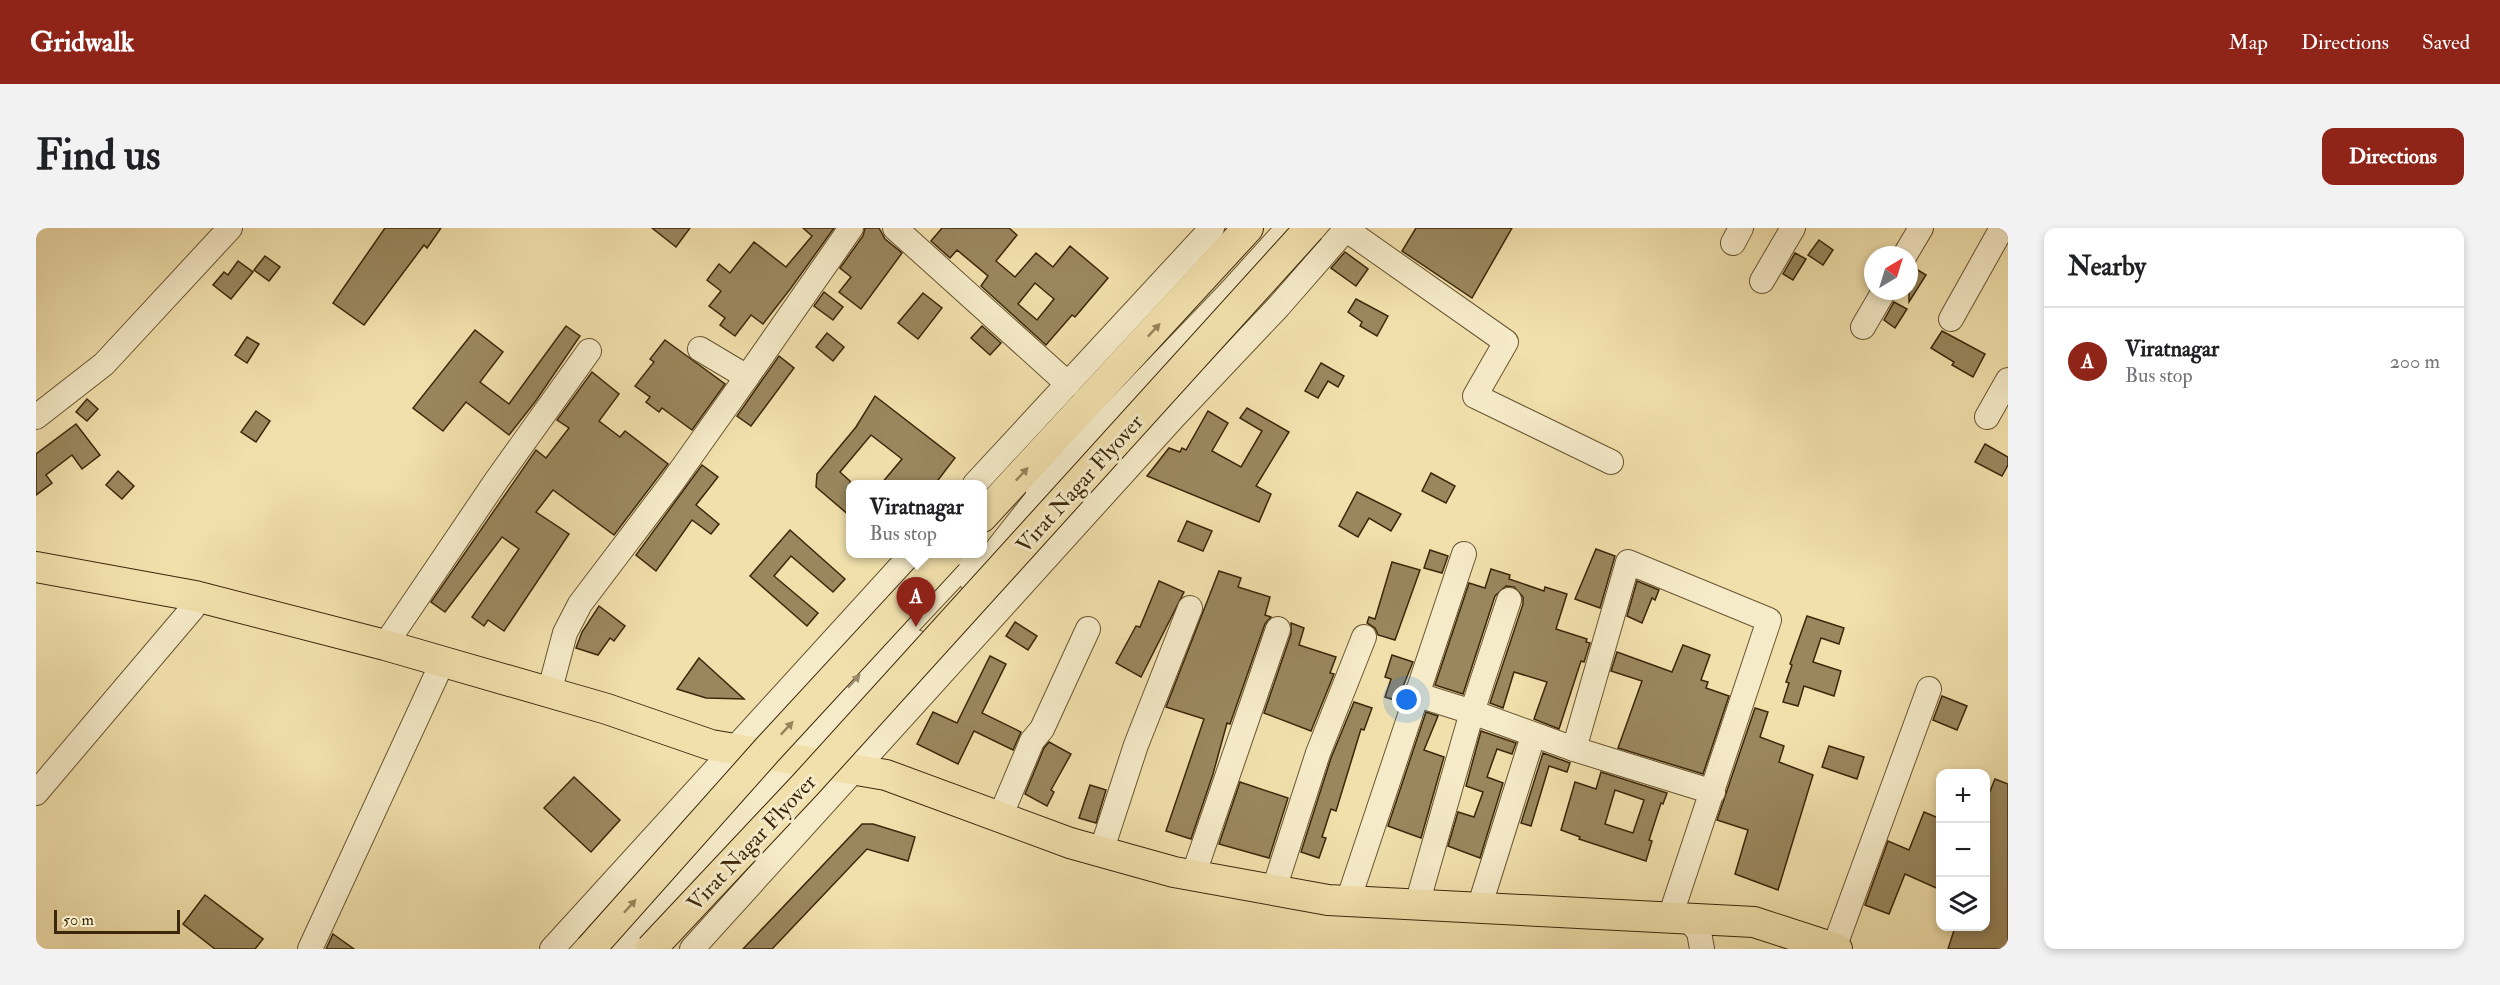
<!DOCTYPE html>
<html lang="en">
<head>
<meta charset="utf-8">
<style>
  :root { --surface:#fff; --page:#f2f2f2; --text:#202124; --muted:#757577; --line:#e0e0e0; --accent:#8f2418 }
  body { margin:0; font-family:"IM FELL Double Pica",serif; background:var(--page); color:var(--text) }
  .controls { position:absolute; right:18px; bottom:18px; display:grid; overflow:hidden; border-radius:12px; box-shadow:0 3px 9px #0003 }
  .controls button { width:54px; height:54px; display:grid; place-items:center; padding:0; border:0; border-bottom:2px solid var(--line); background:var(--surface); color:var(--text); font:30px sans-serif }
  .compass { position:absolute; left:1828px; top:18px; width:54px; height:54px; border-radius:50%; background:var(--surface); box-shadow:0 3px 9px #0003; rotate:38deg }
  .scale { position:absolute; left:18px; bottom:15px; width:126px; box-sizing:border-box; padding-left:6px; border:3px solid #3c270a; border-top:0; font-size:16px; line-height:21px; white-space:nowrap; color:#3c270a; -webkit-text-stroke:4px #f6ebc9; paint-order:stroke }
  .you { position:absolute; left:1371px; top:472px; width:21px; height:21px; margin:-15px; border:4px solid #fff; border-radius:50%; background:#1a73e8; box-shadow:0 0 0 9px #1a73e833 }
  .badge { display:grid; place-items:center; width:39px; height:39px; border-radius:50%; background:var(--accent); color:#fff; font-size:20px; font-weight:700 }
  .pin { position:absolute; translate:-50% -50px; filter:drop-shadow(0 2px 3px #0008) }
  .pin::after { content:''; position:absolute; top:32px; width:21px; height:18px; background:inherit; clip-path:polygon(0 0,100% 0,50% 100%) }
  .popup { position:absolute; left:810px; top:252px; width:141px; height:78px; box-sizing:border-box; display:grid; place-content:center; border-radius:12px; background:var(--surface); filter:drop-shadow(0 2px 4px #0005); font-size:20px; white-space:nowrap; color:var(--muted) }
  .popup b { font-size:22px; color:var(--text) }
  .popup::after { content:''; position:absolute; left:50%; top:100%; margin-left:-12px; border:12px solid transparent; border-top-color:var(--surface) }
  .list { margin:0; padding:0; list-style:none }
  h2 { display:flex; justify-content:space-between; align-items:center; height:78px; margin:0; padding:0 24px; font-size:26px }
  h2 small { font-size:20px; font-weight:400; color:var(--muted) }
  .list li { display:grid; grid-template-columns:39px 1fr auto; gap:18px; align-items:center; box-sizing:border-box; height:108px; padding:0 24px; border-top:2px solid var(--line) }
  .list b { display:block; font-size:22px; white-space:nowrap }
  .list p { margin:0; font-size:20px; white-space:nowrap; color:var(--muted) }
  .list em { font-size:20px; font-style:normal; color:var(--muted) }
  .icon { flex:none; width:33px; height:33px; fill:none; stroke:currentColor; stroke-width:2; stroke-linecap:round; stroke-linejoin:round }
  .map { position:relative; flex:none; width:1972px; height:721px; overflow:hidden; border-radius:12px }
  header { display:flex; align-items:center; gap:36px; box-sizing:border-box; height:84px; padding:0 30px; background:var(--accent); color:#fff }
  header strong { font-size:28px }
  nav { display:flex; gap:33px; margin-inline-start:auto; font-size:21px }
  .intro { display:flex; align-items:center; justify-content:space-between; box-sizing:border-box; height:144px; padding:0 36px }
  h1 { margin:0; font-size:42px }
  .button { padding:15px 27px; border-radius:12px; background:var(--accent); color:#fff; font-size:21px; font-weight:700 }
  main { display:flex; gap:36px; padding:0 36px }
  aside { flex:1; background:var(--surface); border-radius:12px; box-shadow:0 3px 9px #0003 }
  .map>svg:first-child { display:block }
</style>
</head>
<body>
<header>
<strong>Gridwalk</strong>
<nav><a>Map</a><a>Directions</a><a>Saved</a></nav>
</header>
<div class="intro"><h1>Find us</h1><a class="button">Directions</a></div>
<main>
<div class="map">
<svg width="1972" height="721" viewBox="0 0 1972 721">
  <rect width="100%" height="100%" fill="#f1e0ac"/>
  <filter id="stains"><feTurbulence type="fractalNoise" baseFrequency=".00333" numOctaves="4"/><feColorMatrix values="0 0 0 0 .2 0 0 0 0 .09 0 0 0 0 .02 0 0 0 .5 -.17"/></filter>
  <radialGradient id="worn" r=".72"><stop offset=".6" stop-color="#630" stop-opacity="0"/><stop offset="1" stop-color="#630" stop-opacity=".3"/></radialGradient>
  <g fill="#9a875e" stroke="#3c270a" stroke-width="1.5" fill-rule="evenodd">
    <path d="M349,0H405L391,20L388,17L328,97L297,75Z"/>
    <path d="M616,0H654L640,19Z"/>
    <path d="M767,0H798L755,60L727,96L715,87L699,108L684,97L689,90L673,78L685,63L671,52L683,36L694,45L718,14L750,39L776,8Z"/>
    <path d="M829,0H843L849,11L866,25L825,81L803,64L815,49L804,40L827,8Z"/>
    <path d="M906,0H973L981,7L960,33L979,49L1000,25L1017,39L1034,18L1072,50L1039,89L1036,87L1010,117L945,58L952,48L921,22L914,30L895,13ZM999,55L1018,71L1001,92L982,76Z"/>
    <path d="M1380,0H1476L1436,70L1366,23Z"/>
    <path d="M1783,12L1797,22L1787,37L1772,27Z"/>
    <path d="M1309,24L1332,41L1320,58L1295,40Z"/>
    <path d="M1759,25L1770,31L1757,52L1747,46Z"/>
    <path d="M229,28L244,39L233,53L218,42Z"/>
    <path d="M202,33L217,44L195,71L177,57L188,44L192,47Z"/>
    <path d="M1877,39L1890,47L1873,74V40Z"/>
    <path d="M788,64L807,79L797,92L778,78Z"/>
    <path d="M887,65L906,80L882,111L862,95Z"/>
    <path d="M1320,71L1352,88L1341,108L1324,98L1326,94L1312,84Z"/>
    <path d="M1858,74L1871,81L1859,100L1848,92Z"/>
    <path d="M530,98L544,108L499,174L473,207L430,174L407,203L377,180L439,102L467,124L444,154L473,176Z"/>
    <path d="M946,98L965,115L954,127L935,110Z"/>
    <path d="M1906,103L1949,126L1937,149L1916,137L1918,134L1895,120Z"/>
    <path d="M791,105L808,119L797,133L780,119Z"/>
    <path d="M211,109L223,116L211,135L199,127Z"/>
    <path d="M629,112L689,156L656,202L626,180L623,184L610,174L614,169L599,158L618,134L614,131Z"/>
    <path d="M743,128L758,140L715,198L701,188Z"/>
    <path d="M1285,135L1308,148L1302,159L1292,153L1282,170L1269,163Z"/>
    <path d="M556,144L583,166L563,193L584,209L589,203L632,236L578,307L517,262L500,284L533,306L468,403L452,392L448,398L436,389L483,321L466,309L409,384L395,374L500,222L510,230L533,200L521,192Z"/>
    <path d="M839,168L919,230L899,256H845L866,231L835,207L804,244L814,253V288L780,259L781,246L820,199Z"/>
    <path d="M51,171L62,181L51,193L40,184Z"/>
    <path d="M1211,180L1253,204L1220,258L1235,266L1223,294L1111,248L1133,220L1144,224L1146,220L1150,222L1172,183L1192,195L1176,223L1205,239L1226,203L1204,190Z"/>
    <path d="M220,183L234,193L220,214L205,204Z"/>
    <path d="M40,196L64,227L46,241L36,227L10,247L16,255L0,267V226Z"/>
    <path d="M1949,216L1972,229V237L1966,248L1939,234Z"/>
    <path d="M666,237L682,249L660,277L683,296L675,306L656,292L620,343L600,327Z"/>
    <path d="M82,243L98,258L86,271L70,257Z"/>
    <path d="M1395,245L1419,258L1410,275L1386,263Z"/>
    <path d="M1321,264L1365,286L1355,303L1333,290L1322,309L1303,298Z"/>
    <path d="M1151,293L1176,303L1167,323L1142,313Z"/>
    <path d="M754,302L809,351L797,364L755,328L738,348L782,385L771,398L714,348Z"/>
    <path d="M1560,321L1579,328L1564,380L1539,371Z"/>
    <path d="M1394,322L1412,328L1406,345L1388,340Z"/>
    <path d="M1356,334L1384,342L1359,412L1342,407L1339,400L1331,395L1333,389L1339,391Z"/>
    <path d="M1455,341L1474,347L1473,351L1508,363L1509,359L1531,366L1520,401L1551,411L1550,414L1554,415L1548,434L1545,433L1523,501L1498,491L1511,454L1478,444L1467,480L1454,475L1487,376V369L1478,359L1470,358L1459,368L1427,466L1399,457L1433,355L1449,360Z"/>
    <path d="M1183,343L1205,350L1202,359L1234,369L1229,387L1235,389L1229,396L1194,496L1191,495L1177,546L1155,611L1130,603L1168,491L1130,479Z"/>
    <path d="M1123,353L1148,364L1105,449L1080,435L1100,398L1104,399Z"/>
    <path d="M1601,353L1623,362L1619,372L1616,370L1606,395L1591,388Z"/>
    <path d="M563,378L589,398L578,413L574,410L562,427L540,420L546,404Z"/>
    <path d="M1771,388L1808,400L1803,416L1785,410L1777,434L1805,443L1798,468L1768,458L1762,478L1747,474L1753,455L1750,454L1756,437L1754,436Z"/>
    <path d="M979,394L1001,408L992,422L970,408Z"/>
    <path d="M1255,395L1268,400L1263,417L1300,429L1294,445L1298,446L1275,503L1228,485L1255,406Z"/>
    <path d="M1647,417L1674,427L1665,452L1672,454L1670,460L1693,468L1667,546L1582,520L1606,453L1575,443L1581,424L1636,444Z"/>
    <path d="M1356,427L1377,434L1366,461L1364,474L1349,469L1355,451L1349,449Z"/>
    <path d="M954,428L970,436L946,485L985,504L977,522L938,503L922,536L881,516L897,484L921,495Z"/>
    <path d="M663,430L708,471L670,470L641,461Z"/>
    <path d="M1906,468L1931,478L1921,502L1897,492Z"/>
    <path d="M1318,474L1336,480L1328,502L1325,501L1300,583L1295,581L1286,609L1290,610L1283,630L1265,624L1295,530Z"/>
    <path d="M1719,480L1732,484L1724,509L1748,518L1743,534L1777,547L1742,662L1699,646L1712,602L1681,592Z"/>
    <path d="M1390,484L1402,488L1388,522L1408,529L1385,610L1352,598Z"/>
    <path d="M1445,503L1480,515L1476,526L1461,521L1451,549L1467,555L1444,630L1412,618L1422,584L1438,589L1447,564L1430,558Z"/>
    <path d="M1013,514L1035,526L1015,562L1018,564L1011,578L989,566L1008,520Z"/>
    <path d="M1793,518L1828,529L1821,551L1786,539Z"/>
    <path d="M1507,525L1534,535L1531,544L1513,538L1495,598L1485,595Z"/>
    <path d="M1565,544L1631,565L1627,576L1625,575L1613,612L1616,613L1610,633L1543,611L1544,609L1525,602L1539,554L1560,561ZM1579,562L1608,572L1597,605L1569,596Z"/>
    <path d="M538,549L584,592L555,624L508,580Z"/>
    <path d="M1959,551L1972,556V721H1912L1919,699H1950V573Z"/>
    <path d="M1204,554L1252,570L1233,630L1183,616Z"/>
    <path d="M1054,557L1070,562L1060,595L1043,590Z"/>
    <path d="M1888,584L1905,591V662L1869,646L1853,686L1829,677L1852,613L1873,622Z"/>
    <path d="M826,596H837L879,609L872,633L831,621L736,721H707Z"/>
    <path d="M169,667L227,711L219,721H179L147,696Z"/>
    <path d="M297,706L318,721H290Z"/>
  </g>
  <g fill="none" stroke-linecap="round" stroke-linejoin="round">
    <defs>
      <g id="minor">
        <path d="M859,0L1032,156"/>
        <path d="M1308,0L1470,114L1439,168L1575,234"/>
        <path d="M1697,15L1705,0"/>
        <path d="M1869,27L1885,0"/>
        <path d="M1726,53L1757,0"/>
        <path d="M1915,91L1966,0"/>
        <path d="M1827,99L1848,63"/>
        <path d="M711,149L815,0"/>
        <path d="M0,189L68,136L194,0"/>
        <path d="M1951,189L1972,152"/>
        <path d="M939,256L1176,0"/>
        <path d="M1002,264L1194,64L1252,0"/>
        <path d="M936,353L1014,254"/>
        <path d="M349,417L460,253L553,123"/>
        <path d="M513,465L529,405L544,376L635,256L711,149L664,121"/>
        <path d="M1379,466L1436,484L1473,372"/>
        <path d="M780,505L797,476L938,326"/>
        <path d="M0,565L157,380"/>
        <path d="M964,589L996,513L1006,501L1052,401"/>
        <path d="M1065,624L1100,517L1154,380"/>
        <path d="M1157,648L1242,401"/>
        <path d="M1238,661L1282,525L1328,409"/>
        <path d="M1312,673L1428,326"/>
        <path d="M1381,676L1436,484L1538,521"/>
        <path d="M1443,680L1497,508"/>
        <path d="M1634,689L1733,392L1592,334L1538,521L1677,564"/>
        <path d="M1651,690L1663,704L1666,721"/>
        <path d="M1798,720L1893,461"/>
        <path d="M274,721L401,446"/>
        <path d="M516,721L876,326"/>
        <path d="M585,721L758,532L772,517L810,488L880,414"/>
        <path d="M656,721L1137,190L1242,79L1311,0"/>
      </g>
      <g id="major">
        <path d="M946,289L1212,0"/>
        <path d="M0,339L159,368L349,417L571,481L675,517L850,547L1034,615L1138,644L1292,672L1718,694L1801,721"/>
      </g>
    </defs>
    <use href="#minor" stroke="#695532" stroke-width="26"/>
    <use href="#major" stroke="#3c270a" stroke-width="32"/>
    <use href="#minor" stroke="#f6ebc9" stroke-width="24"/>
    <use href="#major" stroke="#f1e0ac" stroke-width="30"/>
    <defs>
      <g id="major-bridge">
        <path d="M554,721L733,520L912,326"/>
        <path d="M615,721L770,556L1274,0"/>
      </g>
    </defs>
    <use href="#major-bridge" stroke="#3c270a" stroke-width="32" stroke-linecap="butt"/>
    <use href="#major-bridge" stroke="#f1e0ac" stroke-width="30"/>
  </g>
  <defs><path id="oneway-solid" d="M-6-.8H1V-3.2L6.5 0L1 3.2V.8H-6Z" transform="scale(1.5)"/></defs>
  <g fill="#96845b">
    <use href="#oneway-solid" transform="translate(1118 102) rotate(-47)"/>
    <use href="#oneway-solid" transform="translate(986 246) rotate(-47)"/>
    <use href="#oneway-solid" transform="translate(751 500) rotate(-47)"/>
    <use href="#oneway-solid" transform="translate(594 678) rotate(-48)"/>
  </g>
  <use fill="#99896a" href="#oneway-solid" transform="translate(818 453) rotate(-47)"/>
  <g text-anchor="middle" stroke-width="6" stroke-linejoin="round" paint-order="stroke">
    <g font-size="22" fill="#3c270a" stroke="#f6ebc9">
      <text transform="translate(1043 255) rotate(-48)" y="8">Virat Nagar Flyover</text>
      <text transform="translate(715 614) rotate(-47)" y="8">Virat Nagar Flyover</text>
    </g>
  </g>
  <rect width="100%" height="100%" filter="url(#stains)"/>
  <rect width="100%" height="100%" fill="url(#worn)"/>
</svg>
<div class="controls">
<button>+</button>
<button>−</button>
<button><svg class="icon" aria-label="layers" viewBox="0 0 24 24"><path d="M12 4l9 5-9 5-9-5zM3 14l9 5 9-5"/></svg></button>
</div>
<svg class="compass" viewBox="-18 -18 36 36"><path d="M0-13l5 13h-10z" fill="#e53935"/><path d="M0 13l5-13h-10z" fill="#757577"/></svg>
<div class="scale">50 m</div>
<div class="you"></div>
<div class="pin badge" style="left:880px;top:399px">A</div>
<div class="popup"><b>Viratnagar</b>Bus stop</div>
</div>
<aside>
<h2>Nearby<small></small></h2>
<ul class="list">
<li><span class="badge">A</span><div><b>Viratnagar</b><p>Bus stop</p></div><em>200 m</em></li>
</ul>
</aside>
</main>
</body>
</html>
